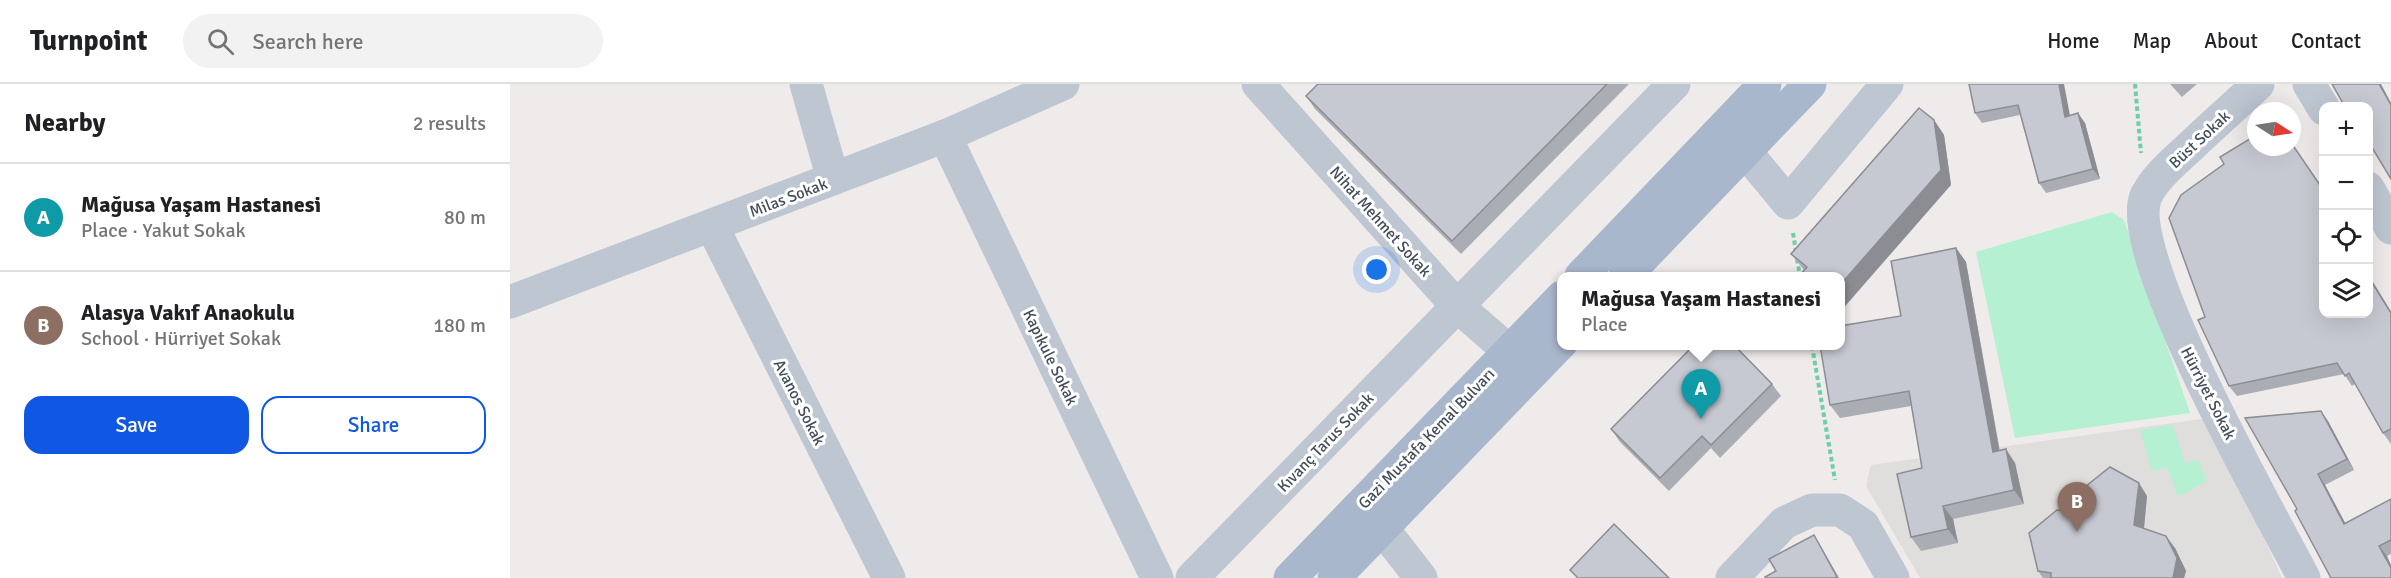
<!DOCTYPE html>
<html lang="en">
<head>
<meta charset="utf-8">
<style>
  :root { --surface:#fff; --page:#f2f2f2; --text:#202124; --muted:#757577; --line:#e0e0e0; --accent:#1057e3 }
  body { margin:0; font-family:Signika,sans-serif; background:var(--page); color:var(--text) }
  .controls { position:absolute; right:18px; top:18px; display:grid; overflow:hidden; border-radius:12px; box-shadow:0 6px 24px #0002 }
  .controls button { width:54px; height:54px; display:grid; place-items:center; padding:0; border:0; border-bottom:2px solid var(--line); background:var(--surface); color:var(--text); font:30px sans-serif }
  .compass { position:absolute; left:1737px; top:18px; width:54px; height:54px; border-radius:50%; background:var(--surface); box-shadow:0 6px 24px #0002; rotate:102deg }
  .you { position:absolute; left:867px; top:186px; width:21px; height:21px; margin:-15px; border:4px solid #fff; border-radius:50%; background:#1a73e8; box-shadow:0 0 0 9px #1a73e833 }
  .badge { display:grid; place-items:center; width:39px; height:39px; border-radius:50%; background:var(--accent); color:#fff; font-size:20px; font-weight:700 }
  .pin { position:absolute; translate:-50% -50px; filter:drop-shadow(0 2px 3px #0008) }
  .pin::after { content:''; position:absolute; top:32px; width:21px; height:18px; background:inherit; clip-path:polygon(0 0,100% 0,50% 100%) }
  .popup { position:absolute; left:1047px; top:188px; width:288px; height:78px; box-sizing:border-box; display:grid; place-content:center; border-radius:12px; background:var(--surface); filter:drop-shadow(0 2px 4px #0005); font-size:20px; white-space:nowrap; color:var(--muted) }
  .popup b { font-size:22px; color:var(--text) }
  .popup::after { content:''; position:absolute; left:50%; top:100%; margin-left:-12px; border:12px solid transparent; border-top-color:var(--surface) }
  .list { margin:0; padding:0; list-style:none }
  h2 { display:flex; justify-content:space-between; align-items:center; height:78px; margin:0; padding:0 24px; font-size:26px }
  h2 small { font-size:20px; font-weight:400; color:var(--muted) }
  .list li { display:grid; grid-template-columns:39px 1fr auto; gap:18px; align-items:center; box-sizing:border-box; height:108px; padding:0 24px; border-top:2px solid var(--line) }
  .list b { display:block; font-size:22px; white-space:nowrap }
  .list p { margin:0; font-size:20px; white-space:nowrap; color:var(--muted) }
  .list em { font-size:20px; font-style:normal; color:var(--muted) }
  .actions { display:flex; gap:12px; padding:18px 24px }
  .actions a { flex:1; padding:14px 0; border:2px solid var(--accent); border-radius:18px; text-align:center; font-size:21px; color:var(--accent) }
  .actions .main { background:var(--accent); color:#fff }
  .icon { flex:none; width:33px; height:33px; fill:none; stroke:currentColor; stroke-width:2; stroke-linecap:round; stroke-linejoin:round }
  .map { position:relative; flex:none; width:1881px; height:494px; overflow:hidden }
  header { display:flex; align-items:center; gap:36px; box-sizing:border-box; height:84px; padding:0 30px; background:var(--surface); border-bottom:2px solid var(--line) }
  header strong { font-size:28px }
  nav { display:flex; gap:33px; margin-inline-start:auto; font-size:21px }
  .search { width:420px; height:54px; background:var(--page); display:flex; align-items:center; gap:15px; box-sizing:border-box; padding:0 21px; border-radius:33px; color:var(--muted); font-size:22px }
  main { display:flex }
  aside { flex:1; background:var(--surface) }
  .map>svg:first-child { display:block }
</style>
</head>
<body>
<header>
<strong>Turnpoint</strong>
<div class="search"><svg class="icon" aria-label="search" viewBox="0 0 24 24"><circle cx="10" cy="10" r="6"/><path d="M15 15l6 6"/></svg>Search here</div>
<nav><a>Home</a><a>Map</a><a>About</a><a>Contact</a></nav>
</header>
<main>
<aside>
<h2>Nearby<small>2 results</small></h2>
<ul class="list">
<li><span class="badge" style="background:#0f9aa8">A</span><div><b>Mağusa Yaşam Hastanesi</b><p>Place · Yakut Sokak</p></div><em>80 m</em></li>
<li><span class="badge" style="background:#8d6e63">B</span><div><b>Alasya Vakıf Anaokulu</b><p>School · Hürriyet Sokak</p></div><em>180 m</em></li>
</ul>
<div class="actions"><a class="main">Save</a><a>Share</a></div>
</aside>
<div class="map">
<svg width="1881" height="494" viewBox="0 0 1881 494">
  <rect width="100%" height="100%" fill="#efebeb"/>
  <path fill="#e0dddd" d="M1699,334L1772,494H1410L1356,402L1361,381Z"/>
  <g fill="#b6f0d2">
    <path d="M1602,128L1614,136L1680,329L1505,354L1466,168Z"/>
    <path d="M1663,341L1675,379L1688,376L1697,397L1668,413L1657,383L1642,388L1630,346Z"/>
  </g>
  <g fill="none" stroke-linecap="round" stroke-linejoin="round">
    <g stroke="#6dcfa9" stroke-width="4" stroke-dasharray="4.5 3" stroke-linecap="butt">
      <path d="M1625,0L1631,69"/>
      <path d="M1283,149L1286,168"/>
      <path d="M1287,175L1290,192"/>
      <path d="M1302,262L1325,396"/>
    </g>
    <g stroke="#bec6d2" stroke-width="33">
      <path d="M296,0L323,95"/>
      <path d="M748,0L947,222L999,267"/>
      <path d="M1748,0C1726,21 1703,41 1681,62C1665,77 1646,92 1636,112C1611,168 1762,432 1794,494"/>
      <path d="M1799,0L1814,25"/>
      <path d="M435,52L647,494"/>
      <path d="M1235,67L1278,119L1377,0"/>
      <path d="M1858,104L1881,144"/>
      <path d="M202,142L379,494"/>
      <path d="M0,218L435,52L553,0"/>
      <path d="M872,444L911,494"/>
      <path d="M682,494L1164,0"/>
      <path d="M1222,494L1274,439L1302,426H1330L1353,441L1383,494"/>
    </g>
    <g stroke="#a9b7cd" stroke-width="33">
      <path d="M1071,192L1255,0"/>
      <path d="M1115,192L1300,0"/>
      <path d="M780,494L1052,213"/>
      <path d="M824,494L1052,258"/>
    </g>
  </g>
  <g fill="#abadb5">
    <path d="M808,0H1119L951,170L805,25L796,12Z"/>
    <path d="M1459,0L1560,31L1575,39L1590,95L1536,109L1529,99L1510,31L1472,39L1465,29Z"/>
    <path d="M1660,0H1687L1672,13Z"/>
    <path d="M1424,36L1434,51L1441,101L1330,192H1291L1290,191L1294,186L1281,170Z"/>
    <path d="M1446,164L1456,178L1490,367L1505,379L1514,420L1443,435L1448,459L1411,467L1401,453L1412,384L1401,322L1330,334L1320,321Z"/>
    <path d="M1858,190L1881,228V360L1873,349L1845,300L1842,302L1834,290L1727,312L1719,302L1814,230Z"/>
    <path d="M1262,300L1271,312L1210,374L1201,364L1159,407L1110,358L1101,345Z"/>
    <path d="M1818,337L1844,386L1815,401L1835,439L1881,415V470L1877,472L1787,425Z"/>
    <path d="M1637,412L1634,444L1665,464L1676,487L1674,494H1533L1528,487L1562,428Z"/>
  </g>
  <g fill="#8b8d93">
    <path d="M1549,0H1554L1562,42L1555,33Z"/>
    <path d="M1869,0H1871L1881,19V21Z"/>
    <path d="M1568,29L1575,39L1590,95L1583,85Z"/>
    <path d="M1424,36L1434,51L1441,101L1330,228V201Z"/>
    <path d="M1446,164L1456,178L1492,382L1483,368Z"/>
    <path d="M1858,190L1881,228V229L1858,192Z"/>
    <path d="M1811,327L1818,337L1844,386L1837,375Z"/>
    <path d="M1496,365L1505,379L1514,420L1504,406Z"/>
    <path d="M1808,390L1815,401L1841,450L1834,440Z"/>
    <path d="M1629,399L1637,412L1633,454L1624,441Z"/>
    <path d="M1433,422L1443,435L1448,459L1438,445Z"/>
    <path d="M1304,451L1309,459L1329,494H1328Z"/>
    <path d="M1656,452L1665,464L1676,487L1674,494H1663Z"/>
    <path d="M1869,462L1877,472L1881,481V484Z"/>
  </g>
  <g fill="#c7c9d2" stroke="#8b8d93" stroke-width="1.5">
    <path d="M808,0H1097L942,157L796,12Z"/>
    <path d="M1459,0H1549L1555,33L1568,29L1583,85L1529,99L1508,21L1465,29Z"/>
    <path d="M1822,0H1869L1881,21V95L1858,57V22H1838L1837,20L1834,21Z"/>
    <path d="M1409,24L1424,36L1431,86L1330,201V192H1292L1290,191L1297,183L1281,170Z"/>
    <path d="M1746,51V63H1782V60L1814,107V230H1858V192L1881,229V345L1873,349L1839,289L1835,292L1827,279L1719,302L1688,236L1695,233L1659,134L1671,111L1714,80L1710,73Z"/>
    <path d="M1446,164L1483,368L1496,365L1504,406L1433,422L1438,445L1401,453L1387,390L1412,384L1399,307L1320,321L1310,261H1330V242L1391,232L1381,177Z"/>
    <path d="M1184,261H1224L1262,300L1201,361L1192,352L1150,394L1101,345Z"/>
    <path d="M1811,327L1837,375L1808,390L1834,440L1881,415V456L1869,462L1881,484V494H1821L1785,427L1787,425L1735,334Z"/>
    <path d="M1600,383L1629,399L1624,441L1656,452L1667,474L1663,494H1541V489L1528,487L1519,449L1547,426L1562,428L1565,411Z"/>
    <path d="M1104,440L1159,494H1068L1060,486Z"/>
    <path d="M1304,451L1327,493L1325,494H1255V493L1266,487L1259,475Z"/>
  </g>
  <g text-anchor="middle" stroke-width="6" stroke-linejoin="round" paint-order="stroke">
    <g font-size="16" fill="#434d59" stroke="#fff">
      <text transform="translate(1689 55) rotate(-43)" y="6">Büst Sokak</text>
      <text transform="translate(278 113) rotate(-21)" y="6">Milas Sokak</text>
      <text transform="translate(871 137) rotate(48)" y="6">Nihat Mehmet Sokak</text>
      <text transform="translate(541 273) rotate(64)" y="6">Kapıkule Sokak</text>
      <text transform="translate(1699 309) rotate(63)" y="6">Hürriyet Sokak</text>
      <text transform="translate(290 318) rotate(63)" y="6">Avanos Sokak</text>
      <text transform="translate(916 354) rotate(-46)" y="6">Gazi Mustafa Kemal Bulvarı</text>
      <text transform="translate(815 358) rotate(-46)" y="6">Kıvanç Tarus Sokak</text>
    </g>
  </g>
</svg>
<div class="controls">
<button>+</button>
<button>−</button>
<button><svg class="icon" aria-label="locate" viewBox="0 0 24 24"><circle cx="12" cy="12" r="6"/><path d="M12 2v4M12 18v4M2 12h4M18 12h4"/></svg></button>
<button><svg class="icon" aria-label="layers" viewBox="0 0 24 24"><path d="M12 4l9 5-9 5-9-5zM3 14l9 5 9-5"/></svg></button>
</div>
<svg class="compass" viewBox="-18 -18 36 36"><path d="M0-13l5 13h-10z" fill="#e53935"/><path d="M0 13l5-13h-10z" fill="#757577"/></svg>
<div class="you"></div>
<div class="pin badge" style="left:1191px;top:335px;background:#0f9aa8">A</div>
<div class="popup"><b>Mağusa Yaşam Hastanesi</b>Place</div>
<div class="pin badge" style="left:1567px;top:448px;background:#8d6e63">B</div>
</div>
</main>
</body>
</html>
